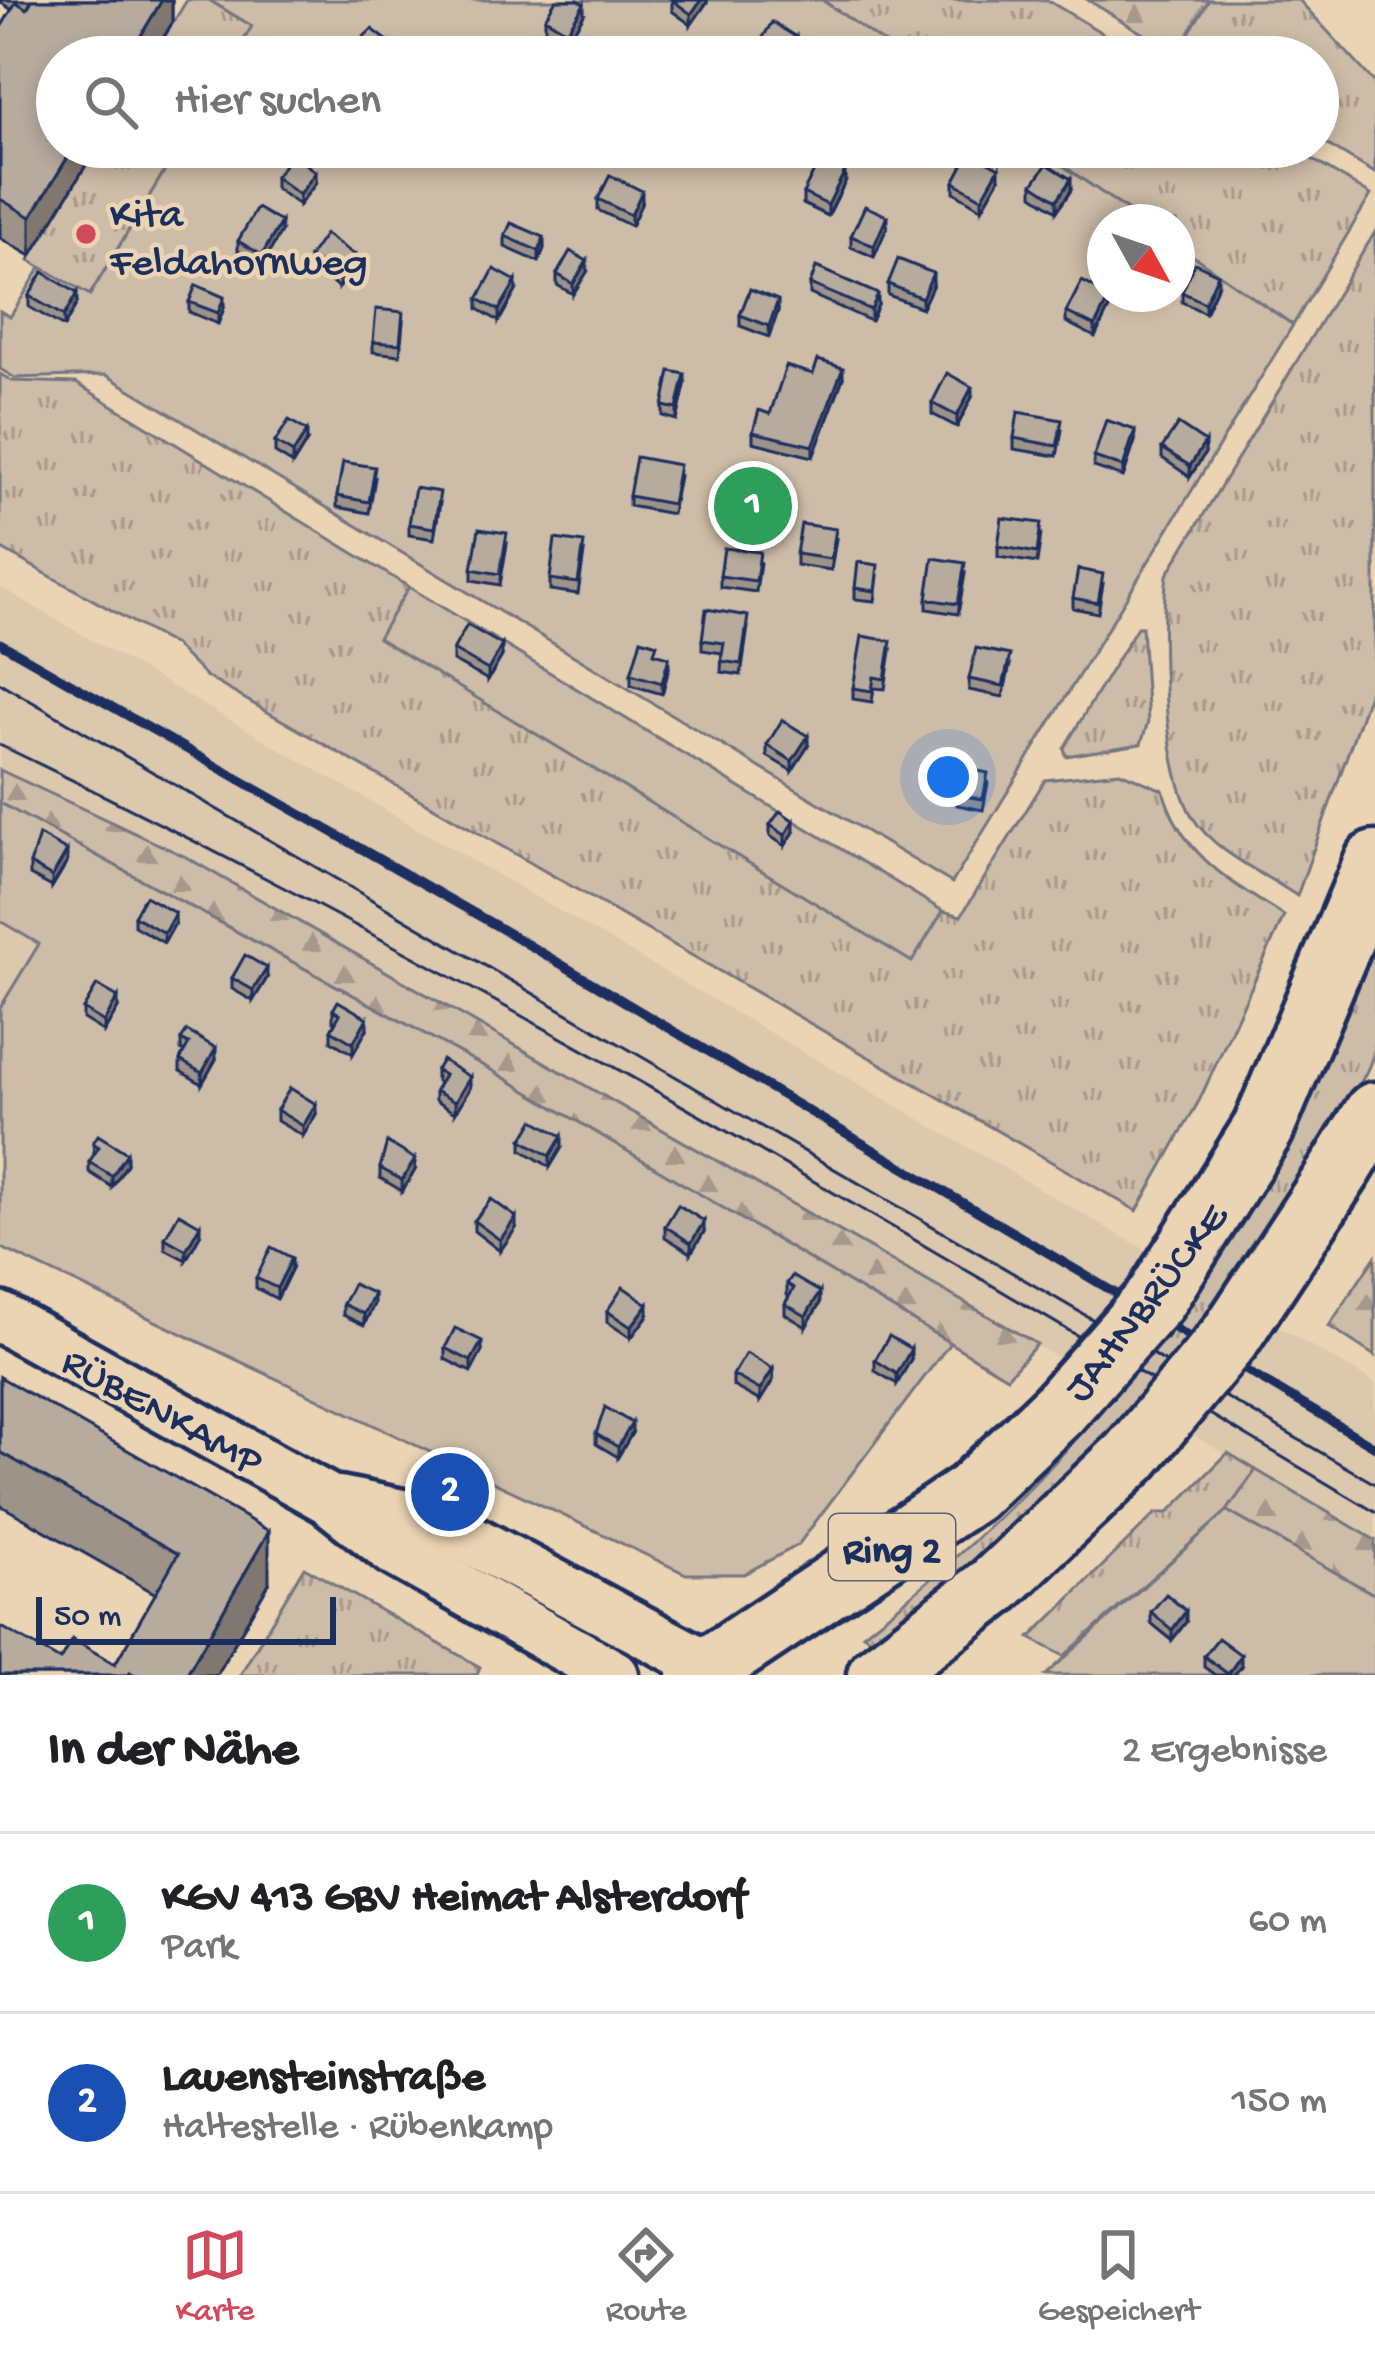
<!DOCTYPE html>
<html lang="de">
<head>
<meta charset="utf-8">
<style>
  :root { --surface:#fff; --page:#f2f2f2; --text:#202124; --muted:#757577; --line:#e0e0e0; --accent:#d1495b }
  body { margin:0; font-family:"Gochi Hand",sans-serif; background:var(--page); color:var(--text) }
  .compass { position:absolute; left:1087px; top:204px; width:108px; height:108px; border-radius:50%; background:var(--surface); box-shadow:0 6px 18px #0003; rotate:130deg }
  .scale { position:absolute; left:36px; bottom:30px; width:300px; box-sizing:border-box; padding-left:12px; border:6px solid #1b2f5e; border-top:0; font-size:33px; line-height:42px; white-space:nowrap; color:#1b2f5e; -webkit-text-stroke:9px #ebd4b3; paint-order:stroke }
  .you { position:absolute; left:948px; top:777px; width:42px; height:42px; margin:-30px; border:9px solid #fff; border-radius:50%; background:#1a73e8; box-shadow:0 0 0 18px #1a73e833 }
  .badge { display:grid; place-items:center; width:78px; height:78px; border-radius:50%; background:var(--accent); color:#fff; font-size:39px; font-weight:700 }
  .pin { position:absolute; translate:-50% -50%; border:6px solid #fff; box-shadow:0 3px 12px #0006 }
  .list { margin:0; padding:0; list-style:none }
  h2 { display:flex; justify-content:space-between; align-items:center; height:156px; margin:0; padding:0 48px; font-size:51px }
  h2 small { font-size:39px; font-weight:400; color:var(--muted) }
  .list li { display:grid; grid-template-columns:78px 1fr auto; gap:36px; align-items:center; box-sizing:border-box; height:180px; padding:0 48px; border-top:3px solid var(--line) }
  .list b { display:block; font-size:45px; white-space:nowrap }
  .list p { margin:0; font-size:39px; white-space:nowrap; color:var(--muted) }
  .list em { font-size:39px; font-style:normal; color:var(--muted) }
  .icon { flex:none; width:66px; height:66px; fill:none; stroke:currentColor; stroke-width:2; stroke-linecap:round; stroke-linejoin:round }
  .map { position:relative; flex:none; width:1375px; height:1675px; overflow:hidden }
  .search { position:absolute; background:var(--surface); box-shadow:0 6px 18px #0003; left:36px; right:36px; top:36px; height:132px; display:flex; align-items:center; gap:30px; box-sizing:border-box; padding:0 42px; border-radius:66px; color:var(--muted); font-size:45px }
  .sheet { height:516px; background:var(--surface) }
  nav { display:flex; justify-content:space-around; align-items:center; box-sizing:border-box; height:168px; border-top:3px solid var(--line); background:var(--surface); font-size:33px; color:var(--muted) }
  nav a { display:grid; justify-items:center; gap:6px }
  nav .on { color:var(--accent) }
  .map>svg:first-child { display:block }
</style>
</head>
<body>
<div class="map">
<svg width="1375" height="1675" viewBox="0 0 1375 1675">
  <defs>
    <pattern id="grass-tufts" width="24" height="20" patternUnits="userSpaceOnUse" patternTransform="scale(3)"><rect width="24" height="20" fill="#cdbca7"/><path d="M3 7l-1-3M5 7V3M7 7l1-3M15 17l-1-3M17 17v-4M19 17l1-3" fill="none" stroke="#a6998b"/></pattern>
    <pattern id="forest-firs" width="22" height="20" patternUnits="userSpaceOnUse" patternTransform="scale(3)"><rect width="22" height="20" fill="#cdbca7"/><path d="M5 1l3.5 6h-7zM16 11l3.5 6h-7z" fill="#a6998b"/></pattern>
  </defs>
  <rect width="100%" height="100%" fill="#ebd4b3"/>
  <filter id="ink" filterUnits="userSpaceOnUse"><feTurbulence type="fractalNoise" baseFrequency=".00833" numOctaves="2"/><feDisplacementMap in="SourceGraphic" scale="24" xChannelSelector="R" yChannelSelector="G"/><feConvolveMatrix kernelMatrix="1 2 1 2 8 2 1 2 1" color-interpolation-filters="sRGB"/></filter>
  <g filter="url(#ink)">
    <g fill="#dbc8ad">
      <path d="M0,587L1375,1383V1540L186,857L0,770Z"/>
      <path d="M0,921L40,944L0,1008Z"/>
    </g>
    <g fill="url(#grass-tufts)" stroke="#747682" stroke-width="3">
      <path d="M187,0H209L252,26L234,57H152Z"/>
      <path d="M822,0H1047L1142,57H904Z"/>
      <path d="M1209,0H1299L1375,83V173L1318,139V57L1176,54Z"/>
      <path d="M97,147H179L89,296L29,260Z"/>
      <path d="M1036,147H1292L1371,195L1293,325L1177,245V222H1144Z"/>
      <path d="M1375,232V677L1297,896C1265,874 1212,851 1192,816C1163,766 1159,633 1167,575Z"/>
      <path d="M0,374L12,381L76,383L409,587L379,637L911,961L943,911L961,916L1045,780L1120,772L1163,790C1180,854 1231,882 1284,916L1200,1099L1137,1211L205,676L174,645L0,548Z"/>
      <path d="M1137,627H1142L1148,722L1141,744L1066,756L1064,748Z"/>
      <path d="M1375,947C1375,979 1375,1016 1375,1047C1370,1076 1342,1110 1328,1136C1215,1338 1055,1499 875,1642L863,1634C1109,1443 1261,1236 1375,947Z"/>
      <path d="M1228,1453L1256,1470L1227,1511L1064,1656L1030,1638L1156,1513H1168Z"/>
      <path d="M304,1567L480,1667L477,1675H240Z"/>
    </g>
    <g fill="url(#forest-firs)" stroke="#747682" stroke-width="3">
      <path d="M1088,0H1209L1176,54Z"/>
      <path d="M0,770L186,857L1037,1344L1007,1377L491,1070L0,803Z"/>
      <path d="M1375,1257V1356L1329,1326Z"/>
      <path d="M1256,1470L1375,1540V1595L1227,1511Z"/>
    </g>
    <g fill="#cdbca7" stroke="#747682" stroke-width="3">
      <path d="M209,0H822L904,57H234L252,26Z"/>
      <path d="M179,147H1036L1144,222H1105V294H1177V245L1293,325L952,883L106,375L15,378L0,369V311L10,317L41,267L90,295Z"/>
      <path d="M409,587L943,911L912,962L378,638Z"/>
      <path d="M0,803L491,1070L950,1343L798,1545L744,1574H686L0,1247V1008L39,944L0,921Z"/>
      <path d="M1227,1511L1375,1595V1675H1046Z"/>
    </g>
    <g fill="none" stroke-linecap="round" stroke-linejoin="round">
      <defs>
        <g id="tertiary">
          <path d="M0,1317L328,1499L394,1551L614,1675"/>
          <path d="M339,1501L436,1521L725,1675"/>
        </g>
        <g id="primary">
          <path d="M1263,1129L1375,862"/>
          <path d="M1342,1167L1375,1113"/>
          <path d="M698,1675L971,1493L1058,1410"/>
          <path d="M878,1675L994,1586L1131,1456"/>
        </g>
      </defs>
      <use href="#tertiary" stroke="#1b2f5e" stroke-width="57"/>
      <use href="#primary" stroke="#1b2f5e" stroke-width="69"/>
      <use href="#tertiary" stroke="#ebd4b3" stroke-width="48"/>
      <use href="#primary" stroke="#ebd4b3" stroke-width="60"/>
      <g stroke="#1b2f5e" stroke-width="3">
        <path d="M0,683L1375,1484"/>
        <path d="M0,745C473,972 924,1245 1375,1512"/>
      </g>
      <path stroke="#1b2f5e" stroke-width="9" d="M0,643L495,925L1375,1447"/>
      <defs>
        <g id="primary-bridge">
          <path d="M1058,1410L1155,1300L1263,1129"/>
          <path d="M1131,1456L1230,1337L1342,1167"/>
        </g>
      </defs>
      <use href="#primary-bridge" stroke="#1b2f5e" stroke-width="69" stroke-linecap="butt"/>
      <use href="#primary-bridge" stroke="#ebd4b3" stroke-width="60"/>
    </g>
    <g fill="#9d9388" stroke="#1b2f5e" stroke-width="3">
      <path d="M0,0H172V23L152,57H57L31,256L0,238V29L12,10L0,2Z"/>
      <path d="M672,0H707V2L691,25L672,11Z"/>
      <path d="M584,14L567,42L545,29V18Z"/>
      <path d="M275,177L316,183L299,205L275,188Z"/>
      <path d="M999,179L982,209L954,192V182Z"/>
      <path d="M845,182L828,216L803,204V193Z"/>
      <path d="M1033,184L1071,190L1057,211L1033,195Z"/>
      <path d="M598,199L642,202L631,226L598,210Z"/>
      <path d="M887,227L874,257L851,247V236Z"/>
      <path d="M281,232L262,265L238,251V241Z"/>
      <path d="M505,236L544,248L539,262L505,247Z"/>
      <path d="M309,257L355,266L339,288L309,267Z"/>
      <path d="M587,272L573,294L557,285V274Z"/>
      <path d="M810,284L878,305L871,321L810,294Z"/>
      <path d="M888,284H933L922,308L888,295Z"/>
      <path d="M1218,285L1205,313L1182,302V292Z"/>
      <path d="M516,291L499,321L478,309V299Z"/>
      <path d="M29,296L77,303L64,327L29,307Z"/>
      <path d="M189,302L224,308L218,324L189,312Z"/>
      <path d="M1110,306L1095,337L1066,322V312Z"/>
      <path d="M778,311L769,337L740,326V315Z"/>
      <path d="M403,322L400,355L373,352V342Z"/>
      <path d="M813,374L843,378L813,457L753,442V432Z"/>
      <path d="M685,385L677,420L663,416V406Z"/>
      <path d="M972,397L957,427L932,414V403Z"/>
      <path d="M1062,430L1057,456L1014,449V438Z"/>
      <path d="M307,441L293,464L275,453V442Z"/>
      <path d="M1135,441L1123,477L1094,467V457Z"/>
      <path d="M1162,448L1205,453L1190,477L1162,458Z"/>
      <path d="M679,476L672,514L629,506V496Z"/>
      <path d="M375,478L369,513L337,507V496Z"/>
      <path d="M440,503L434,539L409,535V524Z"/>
      <path d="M1041,534L1037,563L998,557V546Z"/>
      <path d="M836,539L831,570L796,565V554Z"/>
      <path d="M507,544L500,585L472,580V569Z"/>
      <path d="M584,553L578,594L550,590V579Z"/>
      <path d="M760,563L756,592L720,587V576Z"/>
      <path d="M965,574L958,614L927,609V599Z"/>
      <path d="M878,576L875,601L855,599V588Z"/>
      <path d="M1103,584L1098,613L1073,608V598Z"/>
      <path d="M748,627L741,675L721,672L722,653L702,650V640Z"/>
      <path d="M453,650L502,656L488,680L453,661Z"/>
      <path d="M891,651L885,689L874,688L872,702L853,699V688Z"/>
      <path d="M657,654L669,668L662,694L631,685V674Z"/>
      <path d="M1010,665L1003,697L969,690V679Z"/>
      <path d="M767,745L808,746L792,771L767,756Z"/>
      <path d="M988,783L983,810L957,805V795Z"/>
      <path d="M770,825L794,832L785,846L770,836Z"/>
      <path d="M67,862L52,887L30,875V864Z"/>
      <path d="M134,916L175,923L164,943L134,926Z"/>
      <path d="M232,978H267L253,1001L232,989Z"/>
      <path d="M118,1008L104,1032L83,1019V1009Z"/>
      <path d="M333,1010L367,1029L353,1054L331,1041V1030L335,1022L333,1021Z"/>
      <path d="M181,1040L216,1059L202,1084L180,1071V1060L184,1052L181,1050Z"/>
      <path d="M436,1070L470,1088L455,1113L435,1101V1091L439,1083L436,1081Z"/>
      <path d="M277,1110L316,1114L303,1136L277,1121Z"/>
      <path d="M522,1140L562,1147L550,1167L522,1150Z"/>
      <path d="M93,1143L127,1164L112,1187L89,1172V1162L94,1155Z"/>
      <path d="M380,1168L415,1170L402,1191L380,1178Z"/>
      <path d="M474,1221L516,1228L500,1251L474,1231Z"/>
      <path d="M665,1226L704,1232L691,1253L665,1237Z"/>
      <path d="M200,1235L186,1260L165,1249V1238Z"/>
      <path d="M292,1268L277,1299L256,1288V1278Z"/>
      <path d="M787,1284L820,1303L806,1327L785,1314V1304L789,1296L787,1295Z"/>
      <path d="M343,1304H374L364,1325L343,1315Z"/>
      <path d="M607,1311L648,1315L631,1338L607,1322Z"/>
      <path d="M445,1348L482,1351L471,1372L445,1359Z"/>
      <path d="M911,1359L897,1384L875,1371V1360Z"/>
      <path d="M733,1375L773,1380L760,1401L733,1386Z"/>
      <path d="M0,1377L269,1583L216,1675H0L60,1660L115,1664L156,1594L0,1505Z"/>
      <path d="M632,1433L618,1457L596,1444V1434Z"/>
      <path d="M1151,1612L1186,1622L1172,1640L1151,1623Z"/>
      <path d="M1204,1656L1241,1666L1234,1675H1215L1204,1667Z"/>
    </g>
    <g fill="#80786f" stroke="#1b2f5e" stroke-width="3">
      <path d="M162,0H172V23L152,57H128Z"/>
      <path d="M701,0H707V2L691,25V14Z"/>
      <path d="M584,4V14L567,42V31Z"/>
      <path d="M796,37V47L791,57H784Z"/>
      <path d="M74,147H97L31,256V217Z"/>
      <path d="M999,168V179L982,209V198Z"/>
      <path d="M845,171V182L828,216V205Z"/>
      <path d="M316,172V183L299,205V195Z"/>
      <path d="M1071,179V190L1057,211V200Z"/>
      <path d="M642,191V202L631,226V215Z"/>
      <path d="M887,216V227L874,257V246Z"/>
      <path d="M281,222V232L262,265V255Z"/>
      <path d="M544,237V248L539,262V251Z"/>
      <path d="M355,255V266L339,288V277Z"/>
      <path d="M587,261V272L573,294V284Z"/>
      <path d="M933,273V284L922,308V298Z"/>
      <path d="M1218,274V285L1205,313V303Z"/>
      <path d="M516,281V291L499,321V310Z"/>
      <path d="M77,293V303L64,327V316Z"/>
      <path d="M878,294V305L871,321V310Z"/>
      <path d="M1110,296V306L1095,337V326Z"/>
      <path d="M224,297V308L218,324V313Z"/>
      <path d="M778,300V311L769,337V326Z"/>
      <path d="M843,368V378L813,457V446Z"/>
      <path d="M685,374V385L677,420V409Z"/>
      <path d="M972,387V397L957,427V416Z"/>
      <path d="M1135,430V441L1123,477V467Z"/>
      <path d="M307,431V441L293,464V453Z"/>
      <path d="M1205,442V453L1190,477V466Z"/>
      <path d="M502,645V656L488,680V670Z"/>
      <path d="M669,657V668L662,694V683Z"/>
      <path d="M808,736V746L792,771V761Z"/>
      <path d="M794,821V832L785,846V835Z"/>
      <path d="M67,851V862L52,887V877Z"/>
      <path d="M175,913V923L164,943V933Z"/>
      <path d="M267,968V978L253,1001V990Z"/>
      <path d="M118,997V1008L104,1032V1022Z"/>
      <path d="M367,1018V1029L353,1054V1043Z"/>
      <path d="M216,1048V1059L202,1084V1073Z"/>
      <path d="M470,1077V1088L455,1113V1102Z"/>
      <path d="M316,1104V1114L303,1136V1126Z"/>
      <path d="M562,1136V1147L550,1167V1156Z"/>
      <path d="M127,1153V1164L112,1187V1176Z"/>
      <path d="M415,1159V1170L402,1191V1180Z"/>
      <path d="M516,1217V1228L500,1251V1240Z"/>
      <path d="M704,1221V1232L691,1253V1243Z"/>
      <path d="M200,1225V1235L186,1260V1250Z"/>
      <path d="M292,1258V1268L277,1299V1288Z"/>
      <path d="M820,1292V1303L806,1327V1316Z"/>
      <path d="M374,1294V1304L364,1325V1314Z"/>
      <path d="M648,1304V1315L631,1338V1327Z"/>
      <path d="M482,1341V1351L471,1372V1361Z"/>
      <path d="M911,1349V1359L897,1384V1374Z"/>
      <path d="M773,1369V1380L760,1401V1390Z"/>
      <path d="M632,1423V1433L618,1457V1447Z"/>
      <path d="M269,1531V1583L216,1675H186Z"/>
      <path d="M1186,1611V1622L1172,1640V1630Z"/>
      <path d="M1241,1655V1666L1234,1675H1228Z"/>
    </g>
    <g fill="#b7ab9e" stroke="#1b2f5e" stroke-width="3">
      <path d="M32,0H162L128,57H57V147H74L31,217L0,199V29L16,2L27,9Z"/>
      <path d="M556,0H578L584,4L567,31L545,18Z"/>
      <path d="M672,0H701L691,14Z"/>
      <path d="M772,22L796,37L784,57H753L752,56Z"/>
      <path d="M372,29L396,47L389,57H359L350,50Z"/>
      <path d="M970,152L999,168L982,198L954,182Z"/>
      <path d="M292,154L316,172L299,195L275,177Z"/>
      <path d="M820,159L845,171L828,205L803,193Z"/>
      <path d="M1047,164L1071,179L1057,200L1033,184Z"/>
      <path d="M610,175L642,191L631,215L598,199Z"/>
      <path d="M865,206L887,216L874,246L851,236Z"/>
      <path d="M257,208L281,222L262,255L238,241Z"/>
      <path d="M511,223L544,237L539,251L505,236Z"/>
      <path d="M325,234L355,255L339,277L309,257Z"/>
      <path d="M570,251L587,261L573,284L557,274Z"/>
      <path d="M898,259L933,273L922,298L888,284Z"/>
      <path d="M1195,263L1218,274L1205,303L1182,292Z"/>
      <path d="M816,267L878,294L871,310L810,284Z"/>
      <path d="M494,269L516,281L499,310L478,299Z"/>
      <path d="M43,272L77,293L64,316L29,296Z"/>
      <path d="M1082,281L1110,296L1095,326L1066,312Z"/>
      <path d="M196,285L224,297L218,313L189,302Z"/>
      <path d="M750,289L778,300L769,326L740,315Z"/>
      <path d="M376,309L403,312L400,344L373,342Z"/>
      <path d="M818,360L843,368L813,446L753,432L759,410L770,414L786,366L813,374Z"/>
      <path d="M670,371L685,374L677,409L663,406Z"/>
      <path d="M947,373L972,387L957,416L932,403Z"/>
      <path d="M1018,412L1062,420L1057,446L1014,438Z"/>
      <path d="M289,420L307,431L293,453L275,442Z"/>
      <path d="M1106,420L1135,430L1123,467L1094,457Z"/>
      <path d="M1178,424L1205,442L1190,466L1162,448Z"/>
      <path d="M636,457L679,465L672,504L629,496Z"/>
      <path d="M343,462L375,467L369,502L337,496Z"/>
      <path d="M415,488L440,492L434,528L409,524Z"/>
      <path d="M1002,518L1041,523L1037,553L998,546Z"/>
      <path d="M801,524L836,529L831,559L796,554Z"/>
      <path d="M479,529L507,533L500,574L472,569Z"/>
      <path d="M555,539L584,543L578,583L550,579Z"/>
      <path d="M724,548L760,552L756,581L720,576Z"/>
      <path d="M933,558L965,563L958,604L927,599Z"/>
      <path d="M858,562L878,565L875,591L855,588Z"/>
      <path d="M1078,569L1103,574L1098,603L1073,598Z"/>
      <path d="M706,609L748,616L741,664L721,661L724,643L702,640Z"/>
      <path d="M467,625L502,645L488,670L453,650Z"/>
      <path d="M862,636L891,641L885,679L874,677L872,691L853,688Z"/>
      <path d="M641,639L657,644L654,653L669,657L662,683L631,674Z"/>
      <path d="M976,648L1010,655L1003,686L969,679Z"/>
      <path d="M782,720L808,736L792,761L767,745Z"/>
      <path d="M962,768L988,773L983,799L957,795Z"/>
      <path d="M780,811L794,821L785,835L770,825Z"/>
      <path d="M39,835L67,851L52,877L30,864Z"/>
      <path d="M145,896L175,913L164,933L134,916Z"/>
      <path d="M245,955L267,968L253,990L232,978Z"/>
      <path d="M97,985L118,997L104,1022L83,1009Z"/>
      <path d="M338,1001L367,1018L353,1043L331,1030L340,1014L333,1010Z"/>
      <path d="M187,1031L216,1048L202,1073L180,1060L189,1044L181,1040Z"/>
      <path d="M442,1060L470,1077L455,1102L435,1091L444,1075L436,1070Z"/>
      <path d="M290,1088L316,1104L303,1126L277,1110Z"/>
      <path d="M534,1120L562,1136L550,1156L522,1140Z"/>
      <path d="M98,1135L127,1153L112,1176L89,1162L99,1147L93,1143Z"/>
      <path d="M387,1142L415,1159L402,1180L380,1168Z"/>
      <path d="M491,1199L516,1217L500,1240L474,1221Z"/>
      <path d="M678,1205L704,1221L691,1243L665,1226Z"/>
      <path d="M179,1213L200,1225L186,1250L165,1238Z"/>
      <path d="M271,1247L292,1258L277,1288L256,1278Z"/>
      <path d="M792,1276L820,1292L806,1316L785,1304L794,1288L787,1284Z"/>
      <path d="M353,1284L374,1294L364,1314L343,1304Z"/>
      <path d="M623,1287L648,1304L631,1327L607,1311Z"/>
      <path d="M455,1328L482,1341L471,1361L445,1348Z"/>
      <path d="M889,1336L911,1349L897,1374L875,1360Z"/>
      <path d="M746,1353L773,1369L760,1390L733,1375Z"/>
      <path d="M0,1377L269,1531L186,1675H135L130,1672L129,1675H0V1626L60,1660L72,1639L115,1664L178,1554L0,1452Z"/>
      <path d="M605,1407L632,1423L618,1447L596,1434Z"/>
      <path d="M1166,1594L1186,1611L1172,1630L1151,1612Z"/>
      <path d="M1218,1638L1241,1655L1228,1674L1204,1656Z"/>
    </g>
  </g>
  <circle fill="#d1495b" stroke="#ebd4b3" stroke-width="4.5" cx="86" cy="234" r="12"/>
  <g text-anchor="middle" stroke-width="9" stroke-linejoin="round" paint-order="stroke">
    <rect fill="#ebd4b3" stroke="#596078" stroke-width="3" x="829" y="1514" width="126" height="66" rx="9"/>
    <g font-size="39" font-weight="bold" fill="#1b2f5e">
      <text x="892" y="1561">Ring 2</text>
    </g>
    <g font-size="42" fill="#1b2f5e" stroke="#ebd4b3" text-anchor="start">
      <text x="110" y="225">Kita<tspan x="110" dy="48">Feldahornweg</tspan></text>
    </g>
    <g font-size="42" fill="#1b2f5e" stroke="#ebd4b3">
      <text transform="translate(1143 1300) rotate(-52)" y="15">JAHNBRÜCKE</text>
      <text transform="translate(164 1408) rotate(29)" y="15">RÜBENKAMP</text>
    </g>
  </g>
</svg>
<svg class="compass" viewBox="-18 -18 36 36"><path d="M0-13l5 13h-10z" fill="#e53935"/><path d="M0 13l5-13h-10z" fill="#757577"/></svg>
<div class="scale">50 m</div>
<div class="you"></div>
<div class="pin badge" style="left:753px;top:506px;background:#2e9e5b">1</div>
<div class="pin badge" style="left:450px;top:1492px;background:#1a4fb4">2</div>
<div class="search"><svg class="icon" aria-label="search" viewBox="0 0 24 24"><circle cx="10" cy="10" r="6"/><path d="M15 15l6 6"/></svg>Hier suchen</div>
</div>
<section class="sheet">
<h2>In der Nähe<small>2 Ergebnisse</small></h2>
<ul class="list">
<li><span class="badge" style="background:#2e9e5b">1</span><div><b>KGV 413 GBV Heimat Alsterdorf</b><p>Park</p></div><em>60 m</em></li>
<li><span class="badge" style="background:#1a4fb4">2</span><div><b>Lauensteinstraße</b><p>Haltestelle · Rübenkamp</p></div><em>150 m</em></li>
</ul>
</section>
<nav>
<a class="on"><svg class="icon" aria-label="map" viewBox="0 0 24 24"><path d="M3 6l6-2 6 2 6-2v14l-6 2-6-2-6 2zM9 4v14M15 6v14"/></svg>Karte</a>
<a><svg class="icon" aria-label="directions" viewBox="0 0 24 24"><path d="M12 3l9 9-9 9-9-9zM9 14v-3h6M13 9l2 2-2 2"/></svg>Route</a>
<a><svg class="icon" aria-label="saved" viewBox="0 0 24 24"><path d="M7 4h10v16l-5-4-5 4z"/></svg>Gespeichert</a>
</nav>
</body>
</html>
